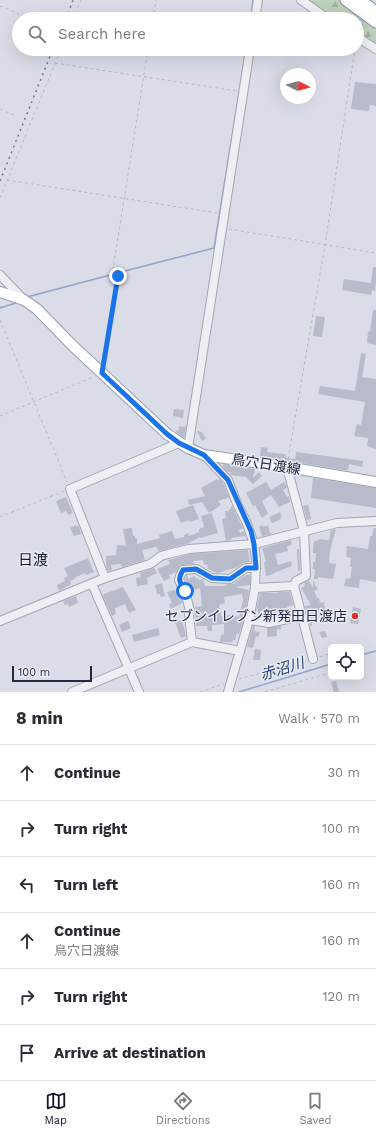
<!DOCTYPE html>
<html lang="en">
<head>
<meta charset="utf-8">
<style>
  :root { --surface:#fff; --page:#f7f7f7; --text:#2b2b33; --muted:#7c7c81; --line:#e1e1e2; --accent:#111827 }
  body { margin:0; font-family:"Work Sans","Noto Sans JP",sans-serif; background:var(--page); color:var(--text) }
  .controls { position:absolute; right:12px; bottom:12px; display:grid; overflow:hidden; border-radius:6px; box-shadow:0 4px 16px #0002 }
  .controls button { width:36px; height:36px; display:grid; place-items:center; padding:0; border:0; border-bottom:1px solid var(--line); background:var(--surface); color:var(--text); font:20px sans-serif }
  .compass { position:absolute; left:280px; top:68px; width:36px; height:36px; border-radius:50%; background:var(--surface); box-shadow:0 4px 16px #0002; rotate:96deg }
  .scale { position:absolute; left:12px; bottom:10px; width:80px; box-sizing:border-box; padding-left:4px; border:2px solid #23293e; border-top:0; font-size:11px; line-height:14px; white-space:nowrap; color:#23293e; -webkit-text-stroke:3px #e9ecf4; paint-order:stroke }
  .stop { position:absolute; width:12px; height:12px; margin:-9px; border:3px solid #1a73e8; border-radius:50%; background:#fff }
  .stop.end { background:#1a73e8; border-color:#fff; box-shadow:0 1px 4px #0008 }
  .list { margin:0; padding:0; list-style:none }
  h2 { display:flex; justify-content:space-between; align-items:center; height:52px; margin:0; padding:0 16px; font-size:17px }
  h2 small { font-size:13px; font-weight:400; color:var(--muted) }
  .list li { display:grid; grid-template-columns:26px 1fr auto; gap:12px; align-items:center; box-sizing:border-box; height:56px; padding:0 16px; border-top:1px solid var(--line) }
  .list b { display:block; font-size:15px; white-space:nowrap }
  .list p { margin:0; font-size:13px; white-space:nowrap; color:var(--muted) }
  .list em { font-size:13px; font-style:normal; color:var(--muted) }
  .icon { flex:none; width:22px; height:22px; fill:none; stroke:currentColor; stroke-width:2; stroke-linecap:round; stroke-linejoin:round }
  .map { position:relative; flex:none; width:376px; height:692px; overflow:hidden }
  .search { position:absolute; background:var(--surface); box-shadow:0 4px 16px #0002; left:12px; right:12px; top:12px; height:44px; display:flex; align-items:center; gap:10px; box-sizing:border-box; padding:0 14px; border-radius:22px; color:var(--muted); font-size:15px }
  .sheet { height:388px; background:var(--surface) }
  nav { display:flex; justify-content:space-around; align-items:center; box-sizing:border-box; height:56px; border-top:1px solid var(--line); background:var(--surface); font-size:11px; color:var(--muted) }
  nav a { display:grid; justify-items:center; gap:2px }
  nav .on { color:var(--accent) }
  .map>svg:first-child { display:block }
</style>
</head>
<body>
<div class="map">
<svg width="376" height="692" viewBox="0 0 376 692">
  <defs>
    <pattern id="forest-firs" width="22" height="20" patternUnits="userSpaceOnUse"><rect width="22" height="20" fill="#bdd1ba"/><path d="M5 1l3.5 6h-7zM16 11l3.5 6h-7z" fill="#a2b3a1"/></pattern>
  </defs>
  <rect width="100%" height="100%" fill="#dadde7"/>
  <g fill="url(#forest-firs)">
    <path d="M306,0H339L359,15L357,24V19H333Z"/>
    <path d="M360,15L376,27V46L363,38L362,29L358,26Z"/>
  </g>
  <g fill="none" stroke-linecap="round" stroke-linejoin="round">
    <g stroke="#91a4cb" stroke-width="1.5">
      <path d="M251,19L253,0"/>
      <path d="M121,272L214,248L246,49"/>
      <path d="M27,297L114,274"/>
      <path d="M0,308L19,302"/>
      <path d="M361,655L376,651"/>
      <path d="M239,692L331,664"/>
    </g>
  </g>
  <g fill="#b7bbca" fill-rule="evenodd">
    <path d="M355,82L376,84V106L370,105L369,111L351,109Z"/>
    <path d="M373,267H376V279L375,291L372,290L371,295L342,290L344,279L371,283Z"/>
    <path d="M373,310H376V345L367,343L368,331L370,332Z"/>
    <path d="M316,316L325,317L322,337L313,336Z"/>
    <path d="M361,353L366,354L362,377L376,379V449L367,446L368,438L354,436L357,424L361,425L365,402L318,394L320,386L355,391Z"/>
    <path d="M174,409L184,410L183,418L173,416Z"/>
    <path d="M185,425L186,426L184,438L176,432V430L178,431L179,426L185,427Z"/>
    <path d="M197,431L202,432L206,439L202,441Z"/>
    <path d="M261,447L268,448L267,452L284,454L286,455V458L295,459L296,452L363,461L362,467L349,464L348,470H344L260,456Z"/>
    <path d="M223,464L255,469L253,478L259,472L262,476L253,484L246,477L231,475L229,474L232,472H227L223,467Z"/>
    <path d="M313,478L376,488V508L311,498Z"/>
    <path d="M217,479L218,480L220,479L223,483L229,497L228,498L218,501L221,505L209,513L202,502L189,505L188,500L205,496L201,488Z"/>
    <path d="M266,482L271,490L284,482L287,487L283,490L287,497L289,496L290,502L279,507L271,495L262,501L268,514L262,518L255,505L253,506L246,493Z"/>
    <path d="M66,497L73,513L68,515L66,511L61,513L56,501Z"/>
    <path d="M193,505L199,519L190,522L189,520L181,523L176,511Z"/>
    <path d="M308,505L311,519L307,520L303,506Z"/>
    <path d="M231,506H232L243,528L239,530L240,533L244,531L245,536L232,538L230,540L226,541L222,519L226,518L225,511H229V509H231Z"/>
    <path d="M280,512L282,517H280L281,519L272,523L269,517Z"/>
    <path d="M212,513L218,533L200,538V537L187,544L159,551L156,547L142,550L145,560L122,567L121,564L111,565L112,570L108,571L106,566V556L116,555L117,545L126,546L123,529L132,528L133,536H135V538H137V544L160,538L159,535L172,531L175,539L184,537V535L188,533L189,536L199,532V529L204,527L201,516Z"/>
    <path d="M76,525L77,527L79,526L81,534L74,536L70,528Z"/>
    <path d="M263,525V527L268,525L270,533L272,534L262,536L259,527Z"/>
    <path d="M374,528H376V582L360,579L359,588L344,586L346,578L350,579L352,567H350L351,558L346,557L347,546L368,549L370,536H372Z"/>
    <path d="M336,529L330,551L329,563L336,564L333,579L318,577V579H314L315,569H313V562H315L316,553H313V550L314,541L319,540V539L329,540L331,530Z"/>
    <path d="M291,540L292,545L287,546L288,551L275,554L278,565L291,561L292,566L276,572L273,574L266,576L264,562H266L262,548Z"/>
    <path d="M297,549H299L300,570L298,571Z"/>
    <path d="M248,550L250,562L243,563L238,567L218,573L208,569L207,564L204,565L203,560L193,561L194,564L180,565L176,572L169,575L170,578L164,581L157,569L170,564L168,560L190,554Z"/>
    <path d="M88,558L94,572L86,575L85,573L74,578L75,579L70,581L71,584L59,591L57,585L65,581L64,578L68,576L64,568Z"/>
    <path d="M154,568L157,573L147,578L148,584L137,586L136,578L141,577L140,573Z"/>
    <path d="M187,575L188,579L195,576L196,579L198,578L199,580L203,579L205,586H225L227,584H233L246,575H250V585L235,587L249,590L244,619L239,634L237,633L235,640H233V642H220L221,635L224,634V624L212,625V631H208L207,626H196L195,607L202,606L200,588L193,590V588L190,589L185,579ZM242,594L243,600L239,617L229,615L221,616L219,605L225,603L224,597Z"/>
    <path d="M309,581L313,588V581L318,589L314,591L317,598H319L320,603L324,602L325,610L313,613L314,622L312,623V626H310L305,606L311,605L301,588L305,586L304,583Z"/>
    <path d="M162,583L165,596L161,597L160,594H157L155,585Z"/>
    <path d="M123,587L136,610L129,613L125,604L115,608L116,614L112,616L103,596L104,594Z"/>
    <path d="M175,590L179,599L181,598L182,603L171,609L169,604L172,603L167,592Z"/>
    <path d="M279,592H290L293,605L287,607V613L266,617L265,610L264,617L258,616L257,608L260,593H274L275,594Z"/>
    <path d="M76,596L78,603L69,607L68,604L65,605L63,601Z"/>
    <path d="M353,607L361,609L358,624L350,623Z"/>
    <path d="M182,620L186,636L181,638L175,622Z"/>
    <path d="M128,621L131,628L122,632L119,625Z"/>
    <path d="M253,626H255L254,631L260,632L258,637L256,636L253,648L247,647Z"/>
    <path d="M281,626V629H277V636L267,637V628Z"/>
    <path d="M158,628L160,635L134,642L132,635Z"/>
    <path d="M325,631L327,637L322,638L319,632Z"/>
    <path d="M255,649L261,650L260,660H253Z"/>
    <path d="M336,681L339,692H334L331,682Z"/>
  </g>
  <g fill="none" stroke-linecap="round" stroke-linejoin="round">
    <defs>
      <g id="minor">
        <path d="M301,0L328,19"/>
        <path d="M255,19L258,0"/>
        <path d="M357,37L376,49"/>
        <path d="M357,37L358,24"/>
        <path d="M0,275L24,300"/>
        <path d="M188,448L250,49"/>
        <path d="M204,455L228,480L238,506L246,521L254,544L256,560L255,588L249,620L228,692"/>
        <path d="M287,467L304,531L306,576L296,581L294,586"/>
        <path d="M105,578L70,489L179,443"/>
        <path d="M92,584L139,692"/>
        <path d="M255,588L294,586L313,659"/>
        <path d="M249,620L269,623L301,616"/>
        <path d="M0,621L105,578L150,564L161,556L168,554L189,549L254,544L337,523L376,521"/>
        <path d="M192,642L189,615L190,611L185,591L179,580L180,576L183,570L196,569L212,578L230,579L246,568H256"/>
        <path d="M72,692L192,642L240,651"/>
      </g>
      <path id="major" d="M0,292L24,300L37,309L72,345L167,434L188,448L204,455L287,467L376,482"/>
      <g id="highway">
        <path d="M346,0L376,22"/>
        <path d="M360,0L376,12"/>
      </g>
    </defs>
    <use href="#minor" stroke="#a3a7b4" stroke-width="10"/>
    <use href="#major" stroke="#989fb3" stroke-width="12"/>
    <use href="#highway" stroke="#80879f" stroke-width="13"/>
    <g stroke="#b4b8c2" stroke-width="1" stroke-dasharray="3 3" stroke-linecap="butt">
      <path d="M0,6L31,19"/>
      <path d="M73,19L81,0"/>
      <path d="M153,19L156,0"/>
      <path d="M55,63L237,91"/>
      <path d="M0,109L16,116"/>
      <path d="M7,180L217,213"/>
      <path d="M0,198L61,49"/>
      <path d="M229,229L376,253"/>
      <path d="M0,307L11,304"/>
      <path d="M0,320L67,482"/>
      <path d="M104,364L118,276L113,269L148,49"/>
      <path d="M0,416L93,377"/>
      <path d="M288,459L325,245L355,49"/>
      <path d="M0,517L64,491"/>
      <path d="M320,657L329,654L331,656"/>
      <path d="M239,679L307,661"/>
      <path d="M200,692L224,684"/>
      <path d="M265,692L329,673"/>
    </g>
    <use href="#minor" stroke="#edeff5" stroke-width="8"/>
    <use href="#major" stroke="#fff" stroke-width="10"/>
    <use href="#highway" stroke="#fff" stroke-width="11"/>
    <g stroke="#727992" stroke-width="1.5" stroke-dasharray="2 4" stroke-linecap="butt">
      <path d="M66,19L73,0"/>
      <path d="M0,181L53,49"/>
    </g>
  </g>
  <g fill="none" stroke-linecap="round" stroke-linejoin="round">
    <path stroke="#1a73e8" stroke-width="5" d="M118,276L102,373L167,434L179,443L204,455L228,480L251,531L254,544L256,568H246L230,579L212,578L196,569L183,570C177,580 180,582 185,591"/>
  </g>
  <circle fill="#db3130" stroke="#e9ecf4" stroke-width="1.5" cx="355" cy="616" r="4"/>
  <g text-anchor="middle" stroke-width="3" stroke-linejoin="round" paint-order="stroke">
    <g font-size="14" fill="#23293e" stroke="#e9ecf4">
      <text transform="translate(266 464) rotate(9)" y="5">鳥穴日渡線</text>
    </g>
    <g font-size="14" fill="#23293e" stroke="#e9ecf4" text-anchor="end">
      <text x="347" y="621">セブンイレブン新発田日渡店</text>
    </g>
    <g font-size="15" fill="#161a2e" stroke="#e9ecf4">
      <text x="33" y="565">日渡</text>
    </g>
    <g font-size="15" font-style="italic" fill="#2a3f75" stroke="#e9ecf4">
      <text transform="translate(282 669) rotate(-17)" y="5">赤沼川</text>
    </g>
  </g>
</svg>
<div class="controls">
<button><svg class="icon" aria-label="locate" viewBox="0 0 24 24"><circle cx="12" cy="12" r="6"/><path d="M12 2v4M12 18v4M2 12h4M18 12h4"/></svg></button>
</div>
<svg class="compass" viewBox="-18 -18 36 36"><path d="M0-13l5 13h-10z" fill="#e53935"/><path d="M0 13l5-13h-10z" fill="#7c7c81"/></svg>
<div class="scale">100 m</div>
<div class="stop" style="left:185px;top:591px"></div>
<div class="stop end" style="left:118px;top:276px"></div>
<div class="search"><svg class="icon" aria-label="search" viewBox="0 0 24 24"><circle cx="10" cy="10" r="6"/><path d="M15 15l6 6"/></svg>Search here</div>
</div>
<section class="sheet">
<h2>8 min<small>Walk · 570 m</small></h2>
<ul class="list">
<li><svg class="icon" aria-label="ahead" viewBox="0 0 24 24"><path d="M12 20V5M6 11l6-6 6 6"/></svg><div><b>Continue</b></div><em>30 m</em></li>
<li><svg class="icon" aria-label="right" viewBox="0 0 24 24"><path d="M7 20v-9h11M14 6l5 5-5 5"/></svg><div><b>Turn right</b></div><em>100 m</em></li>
<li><svg class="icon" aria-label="left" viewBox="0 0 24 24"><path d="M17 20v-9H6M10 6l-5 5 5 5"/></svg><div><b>Turn left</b></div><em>160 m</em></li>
<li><svg class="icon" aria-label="ahead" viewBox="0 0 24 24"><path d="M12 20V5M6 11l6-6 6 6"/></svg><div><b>Continue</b><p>鳥穴日渡線</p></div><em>160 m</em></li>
<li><svg class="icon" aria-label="right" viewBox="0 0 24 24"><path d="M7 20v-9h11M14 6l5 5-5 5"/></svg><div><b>Turn right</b></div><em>120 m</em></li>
<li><svg class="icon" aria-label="arrive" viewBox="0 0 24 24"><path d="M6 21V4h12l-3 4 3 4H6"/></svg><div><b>Arrive at destination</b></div></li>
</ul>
</section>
<nav>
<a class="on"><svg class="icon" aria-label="map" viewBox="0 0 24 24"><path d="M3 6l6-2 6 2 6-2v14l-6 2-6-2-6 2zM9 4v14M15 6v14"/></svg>Map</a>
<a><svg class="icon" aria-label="directions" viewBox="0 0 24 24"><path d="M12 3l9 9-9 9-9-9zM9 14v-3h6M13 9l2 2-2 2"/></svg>Directions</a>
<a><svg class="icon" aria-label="saved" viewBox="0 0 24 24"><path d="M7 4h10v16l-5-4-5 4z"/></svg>Saved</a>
</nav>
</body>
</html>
